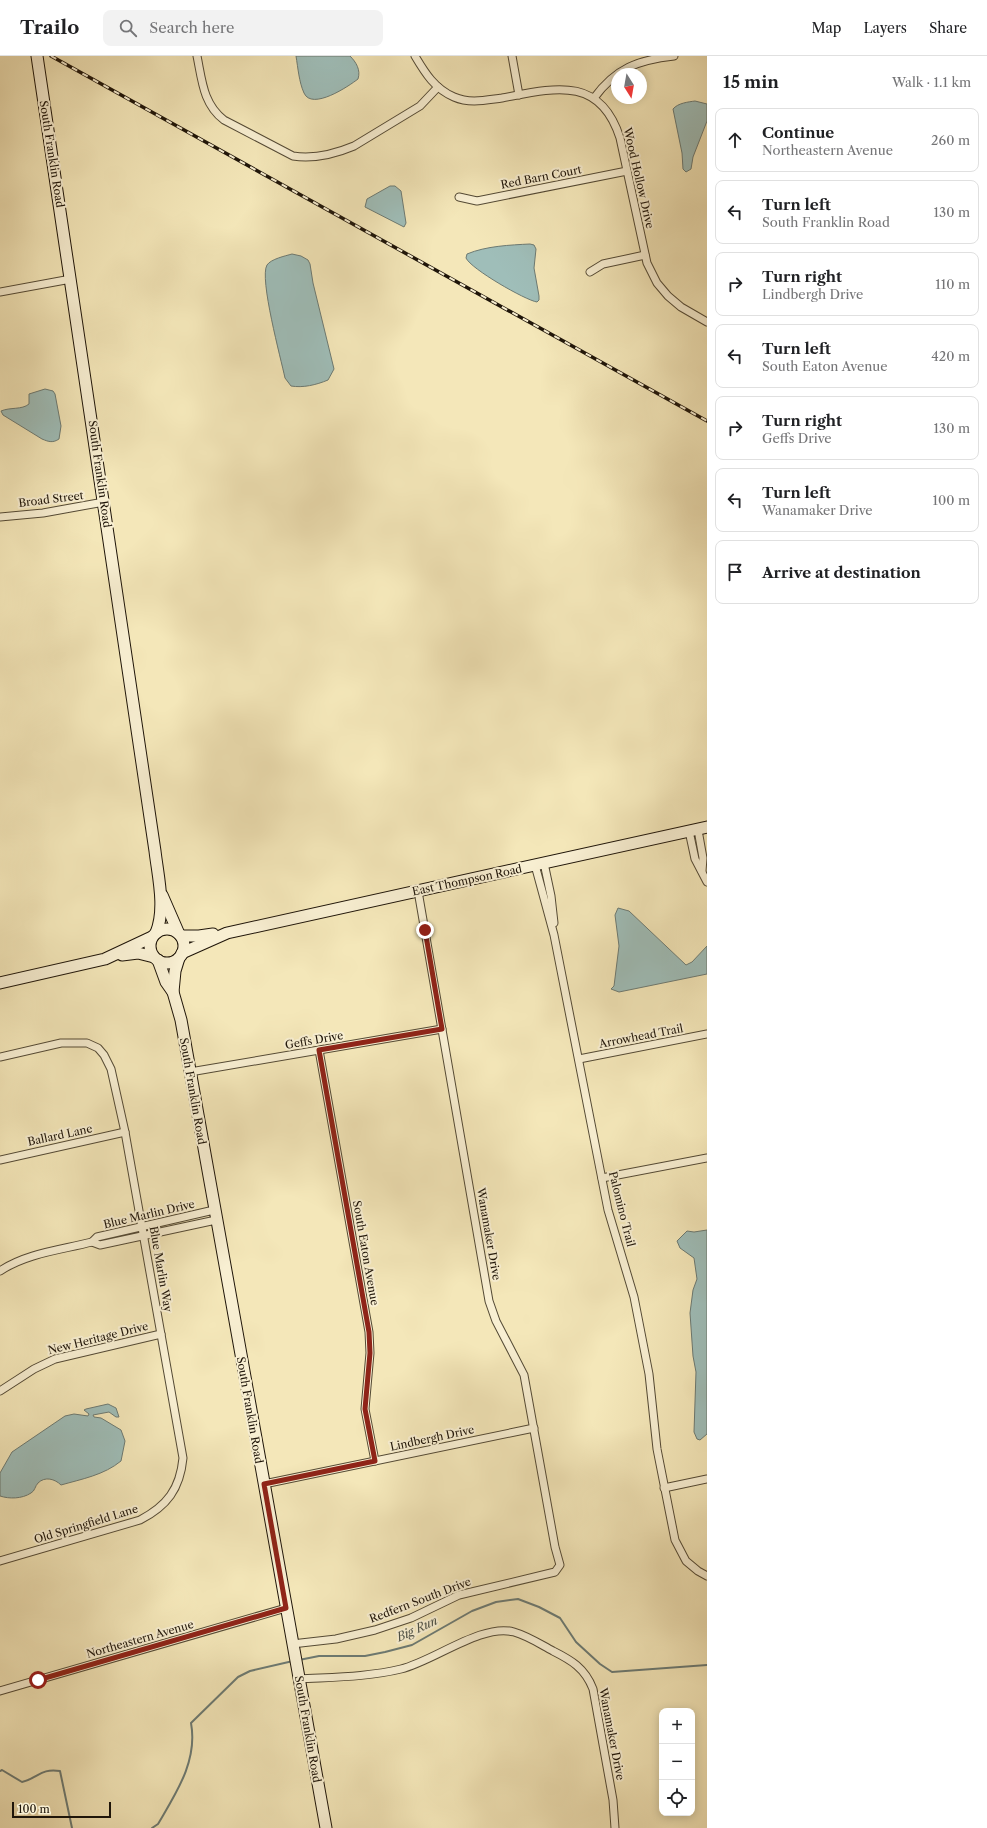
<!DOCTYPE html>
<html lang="en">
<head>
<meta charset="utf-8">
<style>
  :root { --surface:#fff; --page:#f2f2f2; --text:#202124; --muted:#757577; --line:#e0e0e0 }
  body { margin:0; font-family:"Libre Caslon Text",serif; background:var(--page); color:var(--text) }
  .controls { position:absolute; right:12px; bottom:12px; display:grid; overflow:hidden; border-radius:8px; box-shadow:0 2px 10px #0003 }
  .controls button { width:36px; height:36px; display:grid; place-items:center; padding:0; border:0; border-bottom:1px solid var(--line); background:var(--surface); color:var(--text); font:20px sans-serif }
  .compass { position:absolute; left:611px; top:12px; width:36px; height:36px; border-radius:50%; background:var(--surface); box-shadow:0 2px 10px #0003; rotate:169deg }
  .scale { position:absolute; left:12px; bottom:10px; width:99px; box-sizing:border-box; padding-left:4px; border:2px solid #1f1509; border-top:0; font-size:11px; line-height:14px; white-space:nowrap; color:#1f1509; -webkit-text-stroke:3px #f8efd2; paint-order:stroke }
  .stop { position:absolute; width:12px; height:12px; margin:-9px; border:3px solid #8f2418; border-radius:50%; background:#fff }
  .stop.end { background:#8f2418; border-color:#fff; box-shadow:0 1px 4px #0008 }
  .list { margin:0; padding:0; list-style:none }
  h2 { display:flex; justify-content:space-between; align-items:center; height:52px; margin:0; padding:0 16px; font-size:17px }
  h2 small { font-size:13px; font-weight:400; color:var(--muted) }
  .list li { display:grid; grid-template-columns:26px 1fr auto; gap:12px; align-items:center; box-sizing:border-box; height:64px; margin:0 8px 8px; padding:0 8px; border:1px solid var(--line); border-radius:8px }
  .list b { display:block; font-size:15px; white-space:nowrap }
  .list p { margin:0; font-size:13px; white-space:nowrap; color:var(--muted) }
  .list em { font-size:13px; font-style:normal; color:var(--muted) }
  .icon { flex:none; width:22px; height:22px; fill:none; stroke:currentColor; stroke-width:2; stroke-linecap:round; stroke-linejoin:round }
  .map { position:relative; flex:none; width:707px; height:1772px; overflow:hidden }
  header { display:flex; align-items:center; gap:24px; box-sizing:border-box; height:56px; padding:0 20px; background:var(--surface); border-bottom:1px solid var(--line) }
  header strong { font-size:19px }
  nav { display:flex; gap:22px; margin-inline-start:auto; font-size:14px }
  .search { width:280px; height:36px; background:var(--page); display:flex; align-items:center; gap:10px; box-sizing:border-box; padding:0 14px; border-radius:8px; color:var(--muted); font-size:15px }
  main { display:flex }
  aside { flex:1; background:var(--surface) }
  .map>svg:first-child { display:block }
</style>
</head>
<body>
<header>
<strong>Trailo</strong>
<div class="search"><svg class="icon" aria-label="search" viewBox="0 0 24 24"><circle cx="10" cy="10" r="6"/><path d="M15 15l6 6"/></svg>Search here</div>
<nav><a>Map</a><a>Layers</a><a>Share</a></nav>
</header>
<main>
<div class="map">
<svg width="707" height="1772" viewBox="0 0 707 1772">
  <rect width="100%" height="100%" fill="#f4e7b9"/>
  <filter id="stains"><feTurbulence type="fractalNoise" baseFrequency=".005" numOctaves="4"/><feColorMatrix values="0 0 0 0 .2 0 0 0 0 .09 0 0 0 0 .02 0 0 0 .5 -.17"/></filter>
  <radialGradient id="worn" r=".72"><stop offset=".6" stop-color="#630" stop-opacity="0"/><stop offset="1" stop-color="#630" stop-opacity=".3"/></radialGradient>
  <g fill="#9fbeb9" stroke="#6c7a73">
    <path d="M296,0H350C356,6 361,14 358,23C349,30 312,55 304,37C299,26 298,12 296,0Z"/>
    <path d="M695,45L707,48V65L693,101L691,113L686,116L683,113L682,97L673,53C678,47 688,46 695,45Z"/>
    <path d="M390,130H395L401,135L406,167L404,171L365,151L367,143Z"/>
    <path d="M530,188L534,189L536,193L534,212L539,240V244L537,246C525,244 471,213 466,202L467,198C486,190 510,189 530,188Z"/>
    <path d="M292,198L301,200L308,204L310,208L313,227L334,313L328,324C316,329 303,332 291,330L285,322C281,303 259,222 267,209C271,203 285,200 292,198Z"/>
    <path d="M45,333L53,335L55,338L61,370L59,383C53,387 49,386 42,383L3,359L1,355C10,351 22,354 29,348V338Z"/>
    <path d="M618,852L629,855L686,909L692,906L707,890V918L619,936L611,933L614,930L619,890L615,859Z"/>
    <path d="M707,1174V1378L700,1384L697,1383L694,1376L696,1316L693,1300L690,1257L693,1234L697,1223L694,1202L680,1192L677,1185L687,1175L694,1176Z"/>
    <path d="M108,1348L116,1352L119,1361H116L109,1356L93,1359L94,1361L101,1362L121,1374L125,1385L121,1405C104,1419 82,1423 61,1429C55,1423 45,1420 38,1427C35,1430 35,1435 31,1437C22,1443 9,1443 0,1440V1417L12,1396L65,1360L74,1358L88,1360L89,1358L84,1354L86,1353Z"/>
  </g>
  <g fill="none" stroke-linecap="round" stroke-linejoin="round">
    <g stroke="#6c7a73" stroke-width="2">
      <path d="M299,1604L319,1600H365L385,1596L412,1589L472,1555L496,1546L518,1543L539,1551L560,1562L576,1586L600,1608L612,1616L707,1609"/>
      <path d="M0,1715L2,1714L22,1726C39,1722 40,1712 60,1715L72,1772"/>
      <path d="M152,1772L158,1768C176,1737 198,1705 191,1667L238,1621L250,1615L293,1605"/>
    </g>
    <defs>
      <g id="minor">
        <path d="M197,0C202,24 203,48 224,64L293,100C313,103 335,98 354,90L420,50L438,31"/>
        <path d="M415,0C425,17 435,33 454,41C470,48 486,44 502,42C554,32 600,19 620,82L647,207L657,227L668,240L681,251L707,266"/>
        <path d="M512,0L519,39"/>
        <path d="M594,42C616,12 638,4 674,0"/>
        <path d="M459,141L477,145L627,115"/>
        <path d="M590,216L603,208L645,199"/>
        <path d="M0,236L71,223"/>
        <path d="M0,461L43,457L104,446"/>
        <path d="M698,774L703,802L702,815"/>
        <path d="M689,775L695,803L707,826"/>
        <path d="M544,807L551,840L554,867"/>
        <path d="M535,809L554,879L608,1154L634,1241L649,1318L657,1393L675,1484L686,1505L698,1515L707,1520"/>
        <path d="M319,994L369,1276L370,1297L365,1353L375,1405"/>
        <path d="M0,1001L61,987H87L98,992L104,999L111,1013L125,1076L183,1402C180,1433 167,1450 140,1464L0,1505"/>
        <path d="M579,1003L707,978"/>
        <path d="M190,1016L442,973"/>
        <path d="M0,1104L125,1076"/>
        <path d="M602,1122L707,1102"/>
        <path d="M214,1154L97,1181L92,1186L100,1189L216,1164"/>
        <path d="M0,1215C27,1197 61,1194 92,1186"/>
        <path d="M0,1335L34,1313L55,1303L161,1278"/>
        <path d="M264,1428L534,1372"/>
        <path d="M664,1432L707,1423"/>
        <path d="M292,1588L336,1583L375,1574L411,1562L459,1539L555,1516L560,1509L555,1491L524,1319L496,1265L489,1245L418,835"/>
        <path d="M299,1623C333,1621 368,1621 401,1613C434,1605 482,1567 514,1576C528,1580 540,1588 553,1595C571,1604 585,1612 593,1633L613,1744L615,1772"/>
        <path d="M0,1635L286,1552"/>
      </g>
      <g id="secondary">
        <path d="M37,0L155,795C158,821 166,852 156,877"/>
        <path d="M162,839L179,878"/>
        <circle cx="167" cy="890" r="17"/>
        <path d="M181,880H199L213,878"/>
        <path d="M182,897L227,877L707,771"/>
        <path d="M122,899L138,897L154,901"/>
        <path d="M158,904L166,926L173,936L181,964L326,1772"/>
        <path d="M0,927L105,903L152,881"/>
        <path d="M173,936L175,915L179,902"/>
      </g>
    </defs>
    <use href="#minor" stroke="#544a35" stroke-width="9"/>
    <use href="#secondary" stroke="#1f1509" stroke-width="13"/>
    <use href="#minor" stroke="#f8efd2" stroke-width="7"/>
    <use href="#secondary" stroke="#f8efd2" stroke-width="11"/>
    <defs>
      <path id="rail" d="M51,0L707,365"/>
    </defs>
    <use href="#rail" stroke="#1f1509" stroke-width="3.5"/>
    <use href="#rail" stroke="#f8efd2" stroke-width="2" stroke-dasharray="6" stroke-linecap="butt"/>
  </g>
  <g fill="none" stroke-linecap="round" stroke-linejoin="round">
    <path stroke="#8f2418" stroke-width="5" d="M38,1624L286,1552L264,1428L375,1405L365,1353L370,1297L369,1276L319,994L442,973L425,874"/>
  </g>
  <g text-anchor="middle" stroke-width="4" stroke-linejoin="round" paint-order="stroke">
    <g font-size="11" fill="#1f1509" stroke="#f8efd2">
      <text transform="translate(52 98) rotate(81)" y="4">South Franklin Road</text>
      <text transform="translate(541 121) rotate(-11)" y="4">Red Barn Court</text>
      <text transform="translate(639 122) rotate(77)" y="4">Wood Hollow Drive</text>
      <text transform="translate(100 418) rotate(82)" y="4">South Franklin Road</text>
      <text transform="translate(51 443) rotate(-7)" y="4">Broad Street</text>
      <text transform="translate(467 824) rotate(-12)" y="4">East Thompson Road</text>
      <text transform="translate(641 980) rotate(-11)" y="4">Arrowhead Trail</text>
      <text transform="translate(314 984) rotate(-10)" y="4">Geffs Drive</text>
      <text transform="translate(193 1035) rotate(80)" y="4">South Franklin Road</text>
      <text transform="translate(60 1079) rotate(-12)" y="4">Ballard Lane</text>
      <text transform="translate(622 1153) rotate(76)" y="4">Palomino Trail</text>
      <text transform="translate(149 1158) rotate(-13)" y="4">Blue Marlin Drive</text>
      <text transform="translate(489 1178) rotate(80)" y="4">Wanamaker Drive</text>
      <text transform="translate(366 1197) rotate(80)" y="4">South Eaton Avenue</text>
      <text transform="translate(161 1213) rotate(80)" y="4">Blue Marlin Way</text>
      <text transform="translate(98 1282) rotate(-14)" y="4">New Heritage Drive</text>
      <text transform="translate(250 1354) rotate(80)" y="4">South Franklin Road</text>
      <text transform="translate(432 1382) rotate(-12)" y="4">Lindbergh Drive</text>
      <text transform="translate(86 1468) rotate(-17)" y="4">Old Springfield Lane</text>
      <text transform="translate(420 1544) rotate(-21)" y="4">Redfern South Drive</text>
      <text transform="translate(140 1583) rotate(-16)" y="4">Northeastern Avenue</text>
      <text transform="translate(308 1673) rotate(80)" y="4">South Franklin Road</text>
      <text transform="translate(612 1678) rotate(79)" y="4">Wanamaker Drive</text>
    </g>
    <g font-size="12" font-style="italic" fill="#4c5047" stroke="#f8efd2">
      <text transform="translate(417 1573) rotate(-25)" y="4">Big Run</text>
    </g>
  </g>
  <rect width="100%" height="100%" filter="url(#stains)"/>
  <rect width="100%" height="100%" fill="url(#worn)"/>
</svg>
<div class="controls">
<button>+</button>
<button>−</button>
<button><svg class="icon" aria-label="locate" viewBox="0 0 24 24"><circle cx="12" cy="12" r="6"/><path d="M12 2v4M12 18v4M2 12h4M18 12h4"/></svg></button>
</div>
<svg class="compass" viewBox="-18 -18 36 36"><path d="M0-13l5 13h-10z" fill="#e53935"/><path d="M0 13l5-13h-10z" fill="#757577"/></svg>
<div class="scale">100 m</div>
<div class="stop" style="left:38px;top:1624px"></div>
<div class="stop end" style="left:425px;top:874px"></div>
</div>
<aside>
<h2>15 min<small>Walk · 1.1 km</small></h2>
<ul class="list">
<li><svg class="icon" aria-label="ahead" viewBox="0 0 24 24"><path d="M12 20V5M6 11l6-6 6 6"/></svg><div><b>Continue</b><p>Northeastern Avenue</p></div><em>260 m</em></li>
<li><svg class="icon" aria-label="left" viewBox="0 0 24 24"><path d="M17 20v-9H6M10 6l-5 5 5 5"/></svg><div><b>Turn left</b><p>South Franklin Road</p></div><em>130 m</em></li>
<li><svg class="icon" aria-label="right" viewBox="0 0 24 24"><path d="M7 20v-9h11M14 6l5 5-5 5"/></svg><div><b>Turn right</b><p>Lindbergh Drive</p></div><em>110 m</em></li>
<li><svg class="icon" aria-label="left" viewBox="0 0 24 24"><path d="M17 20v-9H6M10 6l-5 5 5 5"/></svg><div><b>Turn left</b><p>South Eaton Avenue</p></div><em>420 m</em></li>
<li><svg class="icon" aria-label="right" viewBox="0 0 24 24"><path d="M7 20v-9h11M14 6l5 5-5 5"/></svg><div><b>Turn right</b><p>Geffs Drive</p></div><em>130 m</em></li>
<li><svg class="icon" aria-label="left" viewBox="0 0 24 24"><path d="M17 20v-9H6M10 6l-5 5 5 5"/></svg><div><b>Turn left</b><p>Wanamaker Drive</p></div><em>100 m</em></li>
<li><svg class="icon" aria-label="arrive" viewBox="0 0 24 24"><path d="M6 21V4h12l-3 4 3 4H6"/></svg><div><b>Arrive at destination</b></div></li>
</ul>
</aside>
</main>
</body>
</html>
